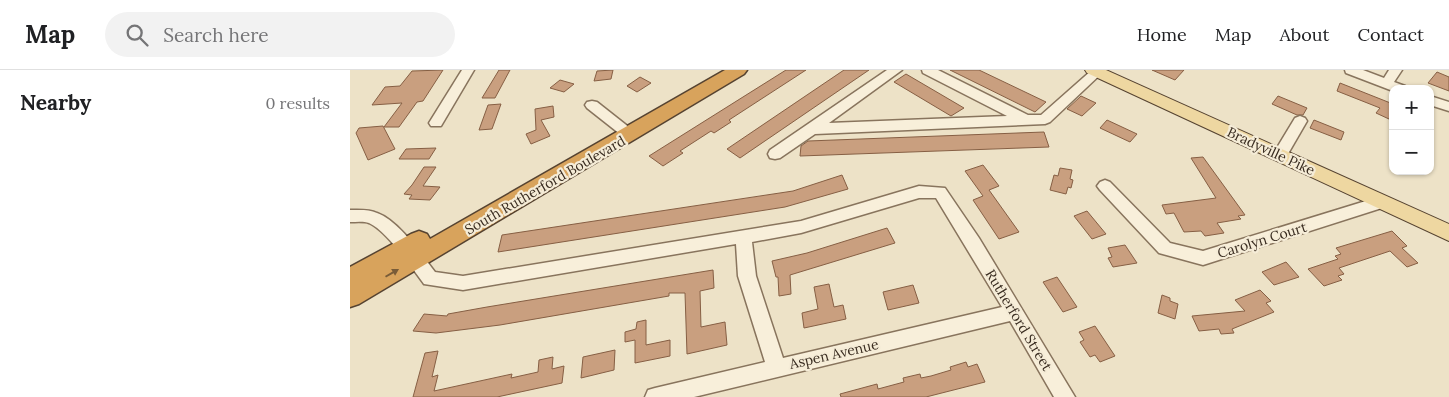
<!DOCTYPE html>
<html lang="en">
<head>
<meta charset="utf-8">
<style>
  :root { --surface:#fff; --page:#f2f2f2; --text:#202124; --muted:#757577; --line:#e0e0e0 }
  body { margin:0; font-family:Lora,serif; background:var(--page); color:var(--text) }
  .controls { position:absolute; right:15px; top:15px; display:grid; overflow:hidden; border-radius:10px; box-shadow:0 1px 4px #0004 }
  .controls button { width:45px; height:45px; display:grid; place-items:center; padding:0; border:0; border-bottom:1px solid var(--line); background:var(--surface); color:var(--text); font:25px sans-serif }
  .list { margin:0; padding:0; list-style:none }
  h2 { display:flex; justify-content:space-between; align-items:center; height:65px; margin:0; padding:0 20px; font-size:21px }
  h2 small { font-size:16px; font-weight:400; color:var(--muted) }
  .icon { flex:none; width:28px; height:28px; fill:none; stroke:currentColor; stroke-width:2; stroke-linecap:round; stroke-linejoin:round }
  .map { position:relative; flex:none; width:1099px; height:327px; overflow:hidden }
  header { display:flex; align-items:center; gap:30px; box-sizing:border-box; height:70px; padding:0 25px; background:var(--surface); border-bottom:1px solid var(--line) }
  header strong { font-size:24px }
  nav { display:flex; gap:28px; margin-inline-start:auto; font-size:18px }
  .search { width:350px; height:45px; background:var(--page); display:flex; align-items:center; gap:12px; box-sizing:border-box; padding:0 18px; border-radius:28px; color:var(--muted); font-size:19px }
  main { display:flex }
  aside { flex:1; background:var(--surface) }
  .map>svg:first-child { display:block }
</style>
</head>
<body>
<header>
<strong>Map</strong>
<div class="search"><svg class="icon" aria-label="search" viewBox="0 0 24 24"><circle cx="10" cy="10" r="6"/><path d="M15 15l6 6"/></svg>Search here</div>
<nav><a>Home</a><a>Map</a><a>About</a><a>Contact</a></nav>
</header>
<main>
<aside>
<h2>Nearby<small>0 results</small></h2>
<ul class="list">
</ul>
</aside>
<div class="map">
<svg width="1099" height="327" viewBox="0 0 1099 327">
  <rect width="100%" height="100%" fill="#ede2c7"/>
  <g fill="#c99f7f" stroke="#865f44">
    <path d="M93,0L73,31L67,32L49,57H34L52,33L22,35L35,17L50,16L62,1Z"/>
    <path d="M149,0H160L145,28H132Z"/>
    <path d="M263,0L261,9L244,11L247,1Z"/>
    <path d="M436,0H456L379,50L381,52L364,63L361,61L330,81L333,83L313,96L299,86Z"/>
    <path d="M494,0H519L390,88L377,79Z"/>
    <path d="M600,0H629L696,32L685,42Z"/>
    <path d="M802,0H834L825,10Z"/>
    <path d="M1087,2L1099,7V21L1078,13Z"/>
    <path d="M556,4L614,38L601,46L544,12Z"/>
    <path d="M290,7L301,13L287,22L277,16Z"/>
    <path d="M210,10L224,14L214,22L200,18Z"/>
    <path d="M990,13L1043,34V43L1039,49L1026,43L1030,38L987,21Z"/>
    <path d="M731,26L746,33L732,46L717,39Z"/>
    <path d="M928,26L957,38L953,45H947L922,34Z"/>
    <path d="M151,34L142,59L129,60L138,35Z"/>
    <path d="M203,36L204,47L191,50L200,66L181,74L176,64L186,60L185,39Z"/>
    <path d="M757,50L787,64L780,72L750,58Z"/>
    <path d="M964,50L994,62L991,70L960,58Z"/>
    <path d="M33,56L45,79L18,90L6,63L9,58Z"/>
    <path d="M694,62L699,77L450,86L451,76L458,71Z"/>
    <path d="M86,78L79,89H49L56,79Z"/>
    <path d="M853,87L895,145L888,146L891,149L867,153L874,163L855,166L851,161L834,162L824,143L816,144L812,135L866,128L841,88Z"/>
    <path d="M633,95L649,116L639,120L669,162L649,169L623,130L633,126L615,101Z"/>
    <path d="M74,97H86L73,116L90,117L80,130L59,129L62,125L54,124L62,115Z"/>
    <path d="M710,98L722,100L720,109L723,110L721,118L718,117L716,124L700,120L704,105L708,106Z"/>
    <path d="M492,105L498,119L435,137L148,182L152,165L443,121Z"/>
    <path d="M737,141L756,164L742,169L724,146Z"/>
    <path d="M537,158L545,173L440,205L441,224L429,226L428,207H426L422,191L457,183Z"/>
    <path d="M1042,161L1057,176L1052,178L1068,193L1057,197L1040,181L989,198L994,204L988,206L992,210L974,216L958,199L988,189L985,186L991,184L986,178Z"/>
    <path d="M775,175L787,193L763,197L758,188L762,187L758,178Z"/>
    <path d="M936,192L949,207L924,215L912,202Z"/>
    <path d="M363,200L364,218L350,221L351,257L375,252L377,275L337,284L335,223H319V226L150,255L86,263L63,261L74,244L97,246L98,244L137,237Z"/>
    <path d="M707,207L727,237L713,242L693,212Z"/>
    <path d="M479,214L484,237L493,235L496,249L454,258L452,243L468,239L464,217Z"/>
    <path d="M563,215L569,233L538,240L533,222Z"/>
    <path d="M910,220L921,231L916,233L924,242L882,259L884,263L871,264L869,259L849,261L842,246L895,241L885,230Z"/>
    <path d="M812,225L820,228V231L828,234L825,249L808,243Z"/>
    <path d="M296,250V275L320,270V286L285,293V270L275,272V262L286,259L287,252Z"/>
    <path d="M745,256L765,286L750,292L745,285L740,287L730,272L734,270L729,262Z"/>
    <path d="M265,280L264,300L231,308L233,287Z"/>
    <path d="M88,281L82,307L88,305L84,321L162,304L161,308L188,302L189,290L203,287L202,299L214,296L212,313L147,327H63L75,283Z"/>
    <path d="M616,292L618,297L627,294L635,312L576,327H491L490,324L527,314L528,319L554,312L553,308L570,304L571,308L581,306L601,300L600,297Z"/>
  </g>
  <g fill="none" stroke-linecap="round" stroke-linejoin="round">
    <defs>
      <g id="minor">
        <path d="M112,0H124L91,56H81L79,53Z"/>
        <path d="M537,0H552L479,53L657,46L573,3L572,0H588L678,45H691L742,0H752L753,2L700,52L695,54L465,64L430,88L425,89L420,88L418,84L420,80Z"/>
        <path d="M995,0H1013L1034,8L1039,0H1052L1044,12L1055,16L1056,19H1043V21L996,3Z"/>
        <path d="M1080,26L1099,32V41L1080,35Z"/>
        <path d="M242,31L247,32L285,62L287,65L285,68H275L237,38L235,35L237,32Z"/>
        <path d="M950,46L955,48L957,51L935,89L930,90L925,89L923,85L925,81L945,48Z"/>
        <path d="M755,110L760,112L820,173L853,181L1032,126L1038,128L1040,132L1038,136L853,195L809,183L750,120L747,116L750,112Z"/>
        <path d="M569,116L595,118L629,168L725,327H704L660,251L344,327H295L298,320L305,318L415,292L388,206L386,174L113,220L74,214C62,198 37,161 19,153C14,151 6,152 0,152V140C9,140 19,139 27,143C49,151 71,184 85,202L113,206L451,151ZM569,128H586L652,237L433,288L406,206L402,172L451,163Z"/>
      </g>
      <path id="major" d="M735,0H756L1099,154V171L737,3Z"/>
      <path id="highway" d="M375,0H397L394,4L9,234L0,237V197L61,164L69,161L77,164L80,169Z"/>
    </defs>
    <use href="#minor" stroke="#88745d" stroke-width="3"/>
    <use href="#major" stroke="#564331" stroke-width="2"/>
    <use href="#highway" stroke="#564331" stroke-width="3"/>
    <use href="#minor" fill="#f8efda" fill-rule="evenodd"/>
    <use href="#major" fill="#eed7a1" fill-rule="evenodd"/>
    <use href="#highway" fill="#d8a35c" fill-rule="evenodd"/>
  </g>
  <defs><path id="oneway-solid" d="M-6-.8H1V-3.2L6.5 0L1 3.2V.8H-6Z" transform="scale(1.25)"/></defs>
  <use fill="#795c38" href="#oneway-solid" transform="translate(42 203) rotate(-30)"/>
  <g text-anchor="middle" stroke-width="4.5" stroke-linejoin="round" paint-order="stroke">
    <g font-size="14" fill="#392c20" stroke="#f5ecd7">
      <text transform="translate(921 81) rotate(25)" y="5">Bradyville Pike</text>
      <text transform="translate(195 115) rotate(-30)" y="5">South Rutherford Boulevard</text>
      <text transform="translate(912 170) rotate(-17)" y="5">Carolyn Court</text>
      <text transform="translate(669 250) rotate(59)" y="5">Rutherford Street</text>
      <text transform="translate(484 284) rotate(-13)" y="5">Aspen Avenue</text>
    </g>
  </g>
</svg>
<div class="controls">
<button>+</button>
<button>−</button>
</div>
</div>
</main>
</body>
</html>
